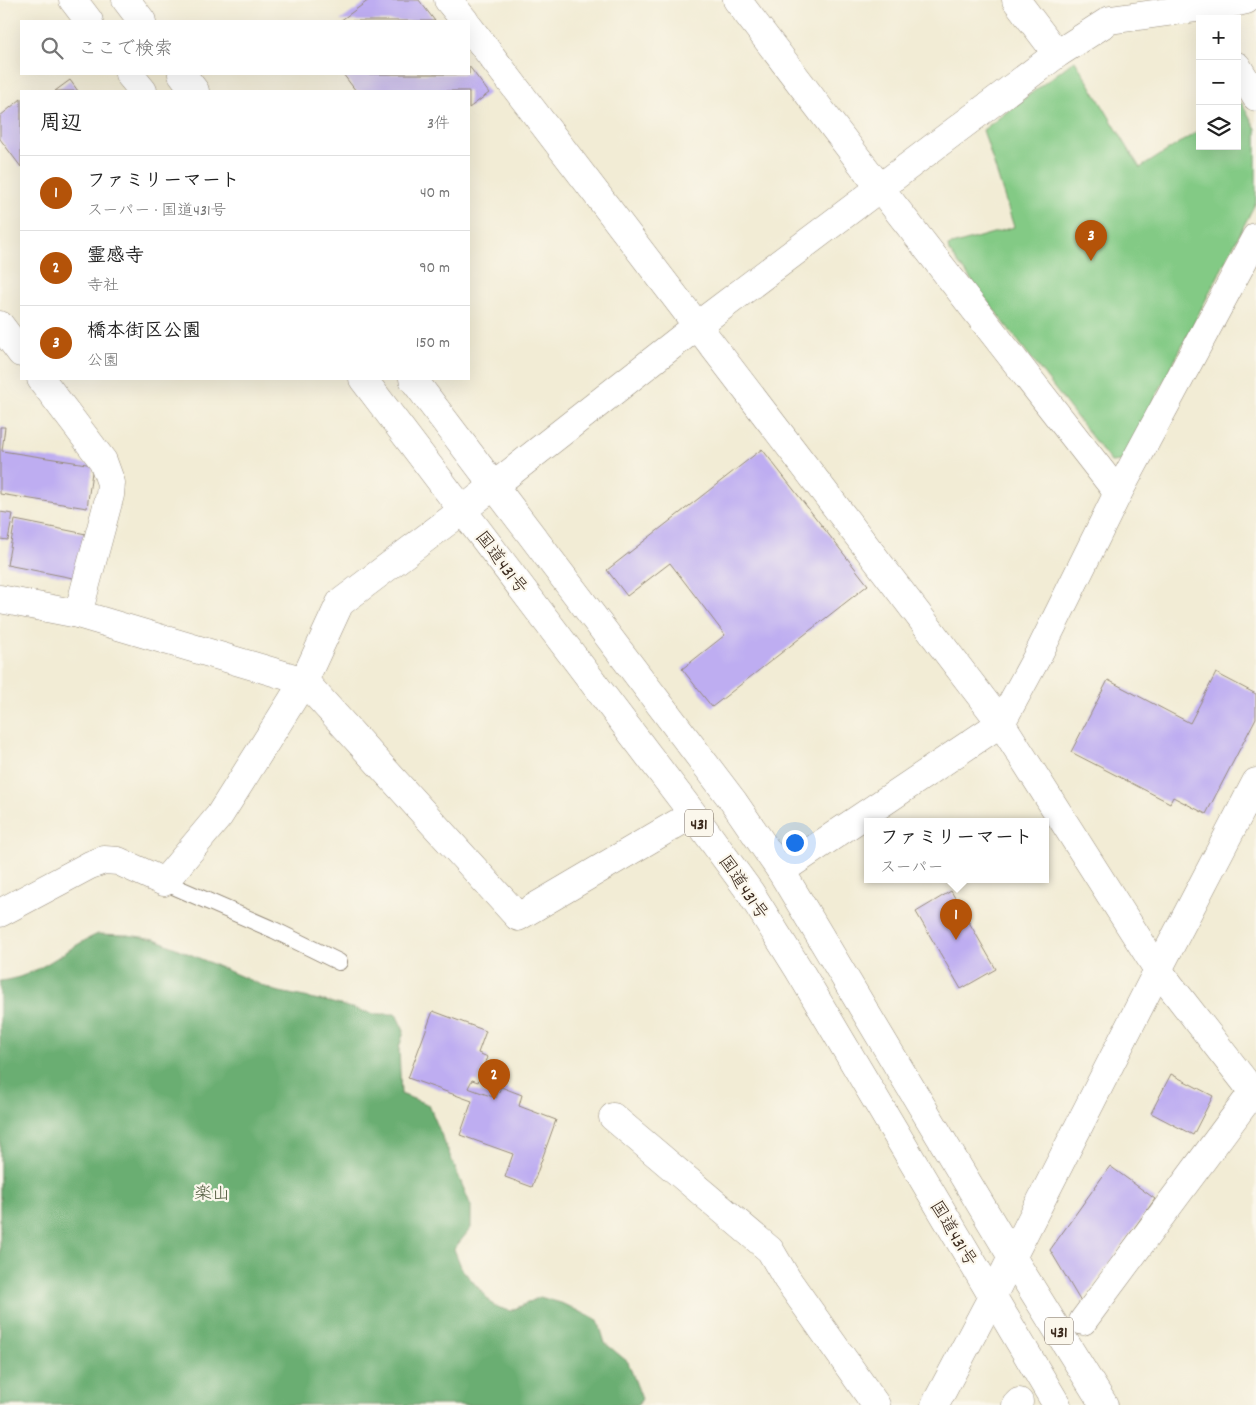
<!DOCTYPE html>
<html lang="ja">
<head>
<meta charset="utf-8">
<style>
  :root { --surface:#fff; --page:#f6f6f6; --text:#222; --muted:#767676; --line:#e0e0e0; --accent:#b45309 }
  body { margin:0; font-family:Dekko,"Klee One",sans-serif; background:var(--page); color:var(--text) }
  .controls { position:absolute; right:15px; top:15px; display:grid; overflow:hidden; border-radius:0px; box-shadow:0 5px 20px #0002 }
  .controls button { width:45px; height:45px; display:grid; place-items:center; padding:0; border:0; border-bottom:1px solid var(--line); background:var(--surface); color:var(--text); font:25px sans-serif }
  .you { position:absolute; left:794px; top:842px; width:18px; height:18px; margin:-12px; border:4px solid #fff; border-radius:50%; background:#1a73e8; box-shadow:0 0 0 8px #1a73e833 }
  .badge { display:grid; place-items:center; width:32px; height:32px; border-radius:50%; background:var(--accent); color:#fff; font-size:16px; font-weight:700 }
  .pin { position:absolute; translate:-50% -41px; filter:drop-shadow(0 1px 2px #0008) }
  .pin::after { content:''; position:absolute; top:26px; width:18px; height:15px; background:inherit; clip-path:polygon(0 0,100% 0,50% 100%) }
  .popup { position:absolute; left:864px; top:818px; width:185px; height:65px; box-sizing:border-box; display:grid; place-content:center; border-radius:0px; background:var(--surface); filter:drop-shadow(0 1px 4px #0005); font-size:16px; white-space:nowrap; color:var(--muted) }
  .popup b { font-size:19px; color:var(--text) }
  .popup::after { content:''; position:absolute; left:50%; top:100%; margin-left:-10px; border:10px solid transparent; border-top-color:var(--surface) }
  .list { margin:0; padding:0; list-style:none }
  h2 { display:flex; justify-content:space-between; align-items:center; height:65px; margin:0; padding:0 20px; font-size:21px }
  h2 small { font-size:16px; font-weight:400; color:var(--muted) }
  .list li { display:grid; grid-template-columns:32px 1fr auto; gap:15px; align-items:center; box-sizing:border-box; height:75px; padding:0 20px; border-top:1px solid var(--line) }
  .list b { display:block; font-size:19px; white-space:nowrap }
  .list p { margin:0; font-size:16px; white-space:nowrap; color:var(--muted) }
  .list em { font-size:16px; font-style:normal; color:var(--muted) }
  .icon { flex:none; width:28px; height:28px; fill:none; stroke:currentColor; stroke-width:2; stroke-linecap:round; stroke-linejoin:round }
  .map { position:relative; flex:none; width:1256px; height:1405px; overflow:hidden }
  .search { position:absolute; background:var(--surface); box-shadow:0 5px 20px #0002; left:20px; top:20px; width:450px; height:55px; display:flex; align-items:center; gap:12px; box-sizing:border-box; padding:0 18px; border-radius:0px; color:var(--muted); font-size:19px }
  .panel { position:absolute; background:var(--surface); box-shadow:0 5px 20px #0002; left:20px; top:90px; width:450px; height:290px; border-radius:0px }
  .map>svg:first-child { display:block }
</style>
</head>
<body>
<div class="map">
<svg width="1256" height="1405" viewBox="0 0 1256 1405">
  <rect width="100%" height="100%" fill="#fbf7ec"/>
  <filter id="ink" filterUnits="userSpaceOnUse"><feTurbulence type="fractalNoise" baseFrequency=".02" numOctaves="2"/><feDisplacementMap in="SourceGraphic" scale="10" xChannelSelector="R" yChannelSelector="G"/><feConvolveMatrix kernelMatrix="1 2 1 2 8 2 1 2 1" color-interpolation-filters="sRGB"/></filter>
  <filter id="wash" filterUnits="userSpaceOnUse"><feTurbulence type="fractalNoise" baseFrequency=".0096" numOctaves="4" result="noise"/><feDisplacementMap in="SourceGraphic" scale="20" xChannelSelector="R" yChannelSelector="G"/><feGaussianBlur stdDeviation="1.12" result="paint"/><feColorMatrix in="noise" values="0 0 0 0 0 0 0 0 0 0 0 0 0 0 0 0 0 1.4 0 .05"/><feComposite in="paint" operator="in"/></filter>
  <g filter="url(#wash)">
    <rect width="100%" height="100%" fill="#f2ecd5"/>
    <path fill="#83ca85" stroke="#5f7a52" d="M1075,60L1140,168L1200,130V146H1237V106L1242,103L1256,129V202L1123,461L1111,462L949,251L948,246L1014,227L983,130Z"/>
    <path fill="#6aae72" stroke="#526c48" d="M98,934L128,935L155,939L275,991L329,1002L374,1014H396L404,1031L399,1048L401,1094L429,1105L471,1206V1228L454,1249L462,1269L494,1306L510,1311L540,1297L561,1303L598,1320L605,1343L628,1362L642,1399L638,1405H0V981C37,978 65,948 98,934Z"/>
    <g id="blocks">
      <g fill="#beadf1">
        <path d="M369,0H419L435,21H340Z"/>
        <path d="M469,66L489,93L469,108V91H356L343,74H469Z"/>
        <path d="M70,80L78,91H55Z"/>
        <path d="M21,99V167L0,139V116Z"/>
        <path d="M0,427H5L2,451L93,465L87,508L0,494Z"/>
        <path d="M762,449L868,585L712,707L682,669L725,635L670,563L627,596L607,570Z"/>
        <path d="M0,512L13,514L8,540L0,539Z"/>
        <path d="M15,520L86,534L78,579L7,565Z"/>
        <path d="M1216,673L1256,694V718L1206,814L1173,797L1170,803L1071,752L1108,680L1190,723Z"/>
        <path d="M951,891L996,969L961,989L916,912Z"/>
        <path d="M433,1011L486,1031L478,1053L488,1057L478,1082L472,1080L468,1088L496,1098L501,1087L522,1095L519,1106L556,1120L532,1187L505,1177L513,1154L460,1135L472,1101L408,1078Z"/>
        <path d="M1171,1074L1213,1096L1193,1135L1151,1113Z"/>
        <path d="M1110,1166L1155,1199L1081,1302L1050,1250Z"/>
      </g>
    </g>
  </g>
  <g filter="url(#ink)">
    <use href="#blocks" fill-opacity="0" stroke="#968b7a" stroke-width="1"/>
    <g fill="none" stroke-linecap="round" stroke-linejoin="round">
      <defs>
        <path id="lane" d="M164,882L274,930L339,962"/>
        <g id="street">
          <path d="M448,0L465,21"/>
          <path d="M737,0L880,188L1118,493"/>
          <path d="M1016,0L1057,54"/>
          <path d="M469,27L1001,723L1158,970L1253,1092"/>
          <path d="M1237,66L1256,97"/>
          <path d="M0,325L21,353"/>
          <path d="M41,379L103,461L111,483L110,495L78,614"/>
          <path d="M0,599L78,614L304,681L518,917L693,814"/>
          <path d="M781,871L1001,723L1038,655L1118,493L1256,237"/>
          <path d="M0,913L90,865L104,860L118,861L164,882L219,816L276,726L304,681L340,603L463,510L698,325L1057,54L1110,20L1233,3L1246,0"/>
          <path d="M613,1117L770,1250L787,1279L876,1405"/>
          <path d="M1083,1321L1256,1088"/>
          <path d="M935,1405L992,1297"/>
          <path d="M1016,1405L1019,1402"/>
        </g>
        <path id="secondary" d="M992,1297L1158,970L1256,782"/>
        <g id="highway">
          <path d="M73,0L89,21"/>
          <path d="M126,0L142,21"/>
          <path d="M129,74L143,91"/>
          <path d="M182,74L195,91"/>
          <path d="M363,379L693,814L750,892L799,970L1057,1405"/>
          <path d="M413,379L733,801L781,871L1012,1257L1104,1405"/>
        </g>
      </defs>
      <use href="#lane" stroke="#968b7a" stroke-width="18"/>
      <use href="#street" stroke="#968b7a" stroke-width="29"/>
      <use href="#secondary" stroke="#968b7a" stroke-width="29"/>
      <use href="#highway" stroke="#968b7a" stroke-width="29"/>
      <use href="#lane" stroke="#fff" stroke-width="16"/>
      <use href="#street" stroke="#fff" stroke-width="28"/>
      <use href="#secondary" stroke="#fff" stroke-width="28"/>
      <use href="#highway" stroke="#fff" stroke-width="28"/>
    </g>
  </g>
  <g text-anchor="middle" stroke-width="4.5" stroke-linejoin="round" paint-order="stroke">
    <g fill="#fbf7ec" stroke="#75685c" stroke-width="1">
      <rect x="685" y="809.5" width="28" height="27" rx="4"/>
      <rect x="1045" y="1317.5" width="28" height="27" rx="4"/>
    </g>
    <g font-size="16" font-weight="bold" fill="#3b2a1e">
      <text x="699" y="829">431</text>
      <text x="1059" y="1337">431</text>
    </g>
    <g font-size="18" fill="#3b2a1e" stroke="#fbf7ec">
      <text transform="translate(502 562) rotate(53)" y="6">国道431号</text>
      <text transform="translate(744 887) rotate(56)" y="6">国道431号</text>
      <text transform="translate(954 1233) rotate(59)" y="6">国道431号</text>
    </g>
    <g font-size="18" fill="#515a3d" stroke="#fbf7ec">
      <text x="212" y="1199">楽山</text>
    </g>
  </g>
</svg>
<div class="controls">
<button>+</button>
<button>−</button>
<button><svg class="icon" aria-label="layers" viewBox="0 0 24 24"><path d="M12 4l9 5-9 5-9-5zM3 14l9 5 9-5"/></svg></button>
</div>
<div class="you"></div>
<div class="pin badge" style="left:956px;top:940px">1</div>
<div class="popup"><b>ファミリーマート</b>スーパー</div>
<div class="pin badge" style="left:494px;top:1100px">2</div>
<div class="pin badge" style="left:1091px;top:261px">3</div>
<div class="search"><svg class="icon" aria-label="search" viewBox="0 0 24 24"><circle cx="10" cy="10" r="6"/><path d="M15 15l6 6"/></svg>ここで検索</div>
<section class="panel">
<h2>周辺<small>3件</small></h2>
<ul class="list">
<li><span class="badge">1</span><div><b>ファミリーマート</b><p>スーパー · 国道431号</p></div><em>40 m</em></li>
<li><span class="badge">2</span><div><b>霊感寺</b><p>寺社</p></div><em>90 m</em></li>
<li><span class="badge">3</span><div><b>橋本街区公園</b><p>公園</p></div><em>150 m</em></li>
</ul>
</section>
</div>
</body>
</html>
